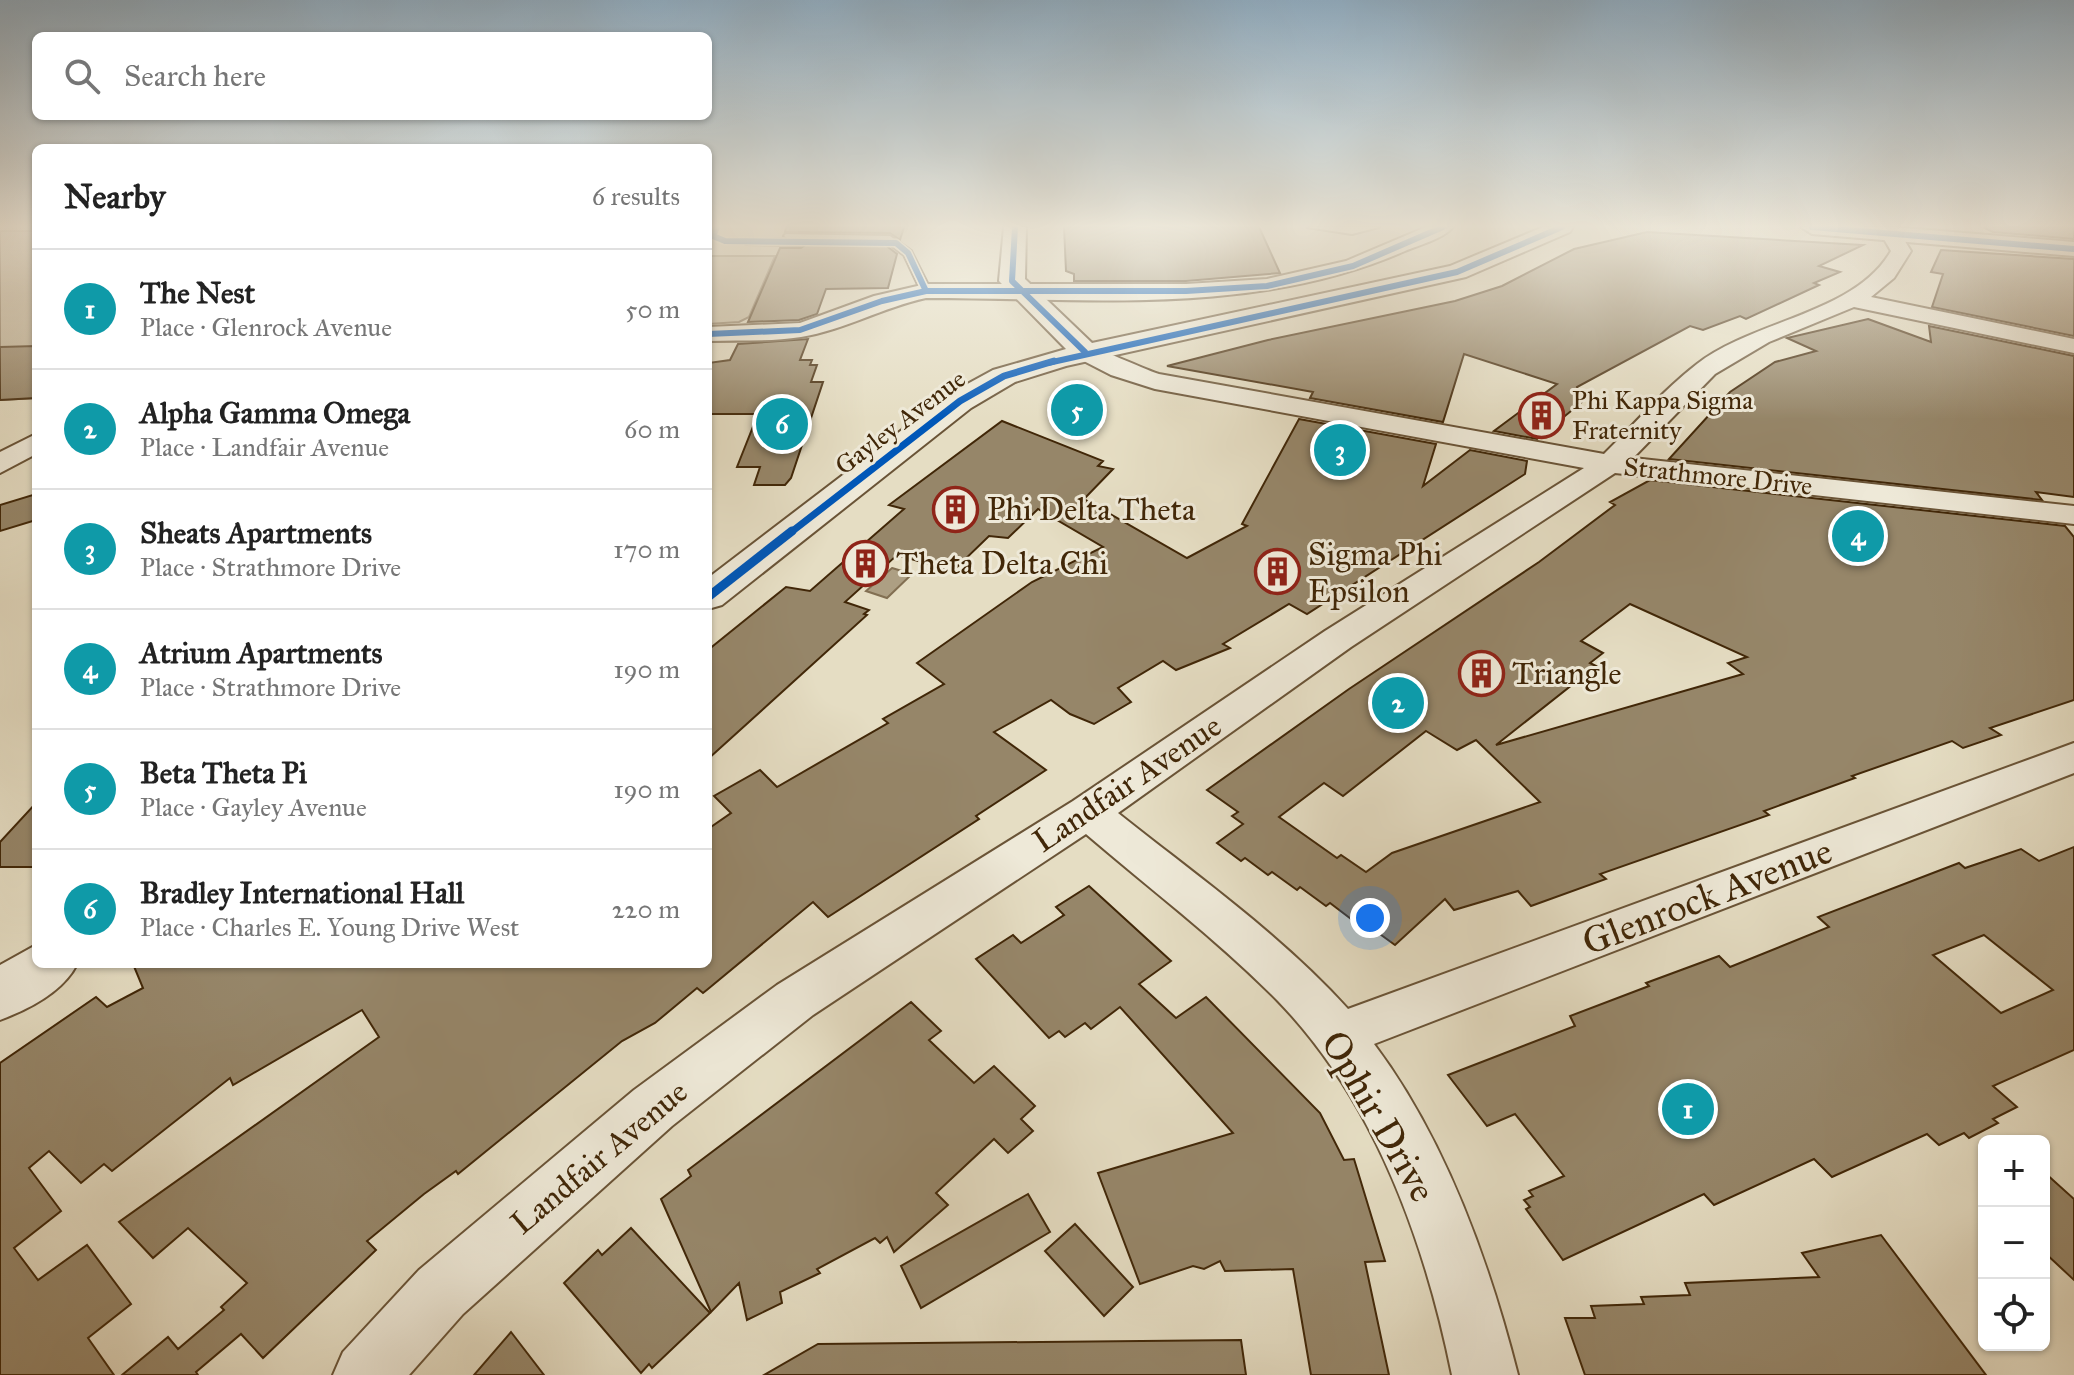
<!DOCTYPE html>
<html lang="en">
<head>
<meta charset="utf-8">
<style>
  :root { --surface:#fff; --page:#f2f2f2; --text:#222; --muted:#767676; --line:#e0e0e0; --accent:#b45309 }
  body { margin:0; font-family:"IM FELL Great Primer",serif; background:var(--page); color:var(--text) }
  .controls { position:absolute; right:24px; bottom:24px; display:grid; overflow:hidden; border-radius:12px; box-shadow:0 2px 6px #0004 }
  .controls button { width:72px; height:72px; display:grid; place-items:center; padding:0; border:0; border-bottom:2px solid var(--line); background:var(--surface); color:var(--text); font:40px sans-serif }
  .you { position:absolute; left:1370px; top:918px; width:28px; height:28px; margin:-20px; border:6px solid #fff; border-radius:50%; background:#1a73e8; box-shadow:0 0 0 12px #1a73e833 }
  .badge { display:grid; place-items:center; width:52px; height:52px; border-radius:50%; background:var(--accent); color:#fff; font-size:26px; font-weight:700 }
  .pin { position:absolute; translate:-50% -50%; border:4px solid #fff; box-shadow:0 2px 8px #0006 }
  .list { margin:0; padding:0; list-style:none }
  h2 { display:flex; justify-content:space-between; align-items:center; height:104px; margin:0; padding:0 32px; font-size:34px }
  h2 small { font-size:26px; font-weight:400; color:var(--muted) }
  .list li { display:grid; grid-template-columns:52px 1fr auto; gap:24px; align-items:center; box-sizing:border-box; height:120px; padding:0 32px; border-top:2px solid var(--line) }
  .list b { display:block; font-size:30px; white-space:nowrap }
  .list p { margin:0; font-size:26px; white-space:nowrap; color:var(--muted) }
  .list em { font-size:26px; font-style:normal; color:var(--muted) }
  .icon { flex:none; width:44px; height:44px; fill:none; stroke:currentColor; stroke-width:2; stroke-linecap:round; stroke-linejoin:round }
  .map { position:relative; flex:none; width:2074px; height:1375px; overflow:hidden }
  .search { position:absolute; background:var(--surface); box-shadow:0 2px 6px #0004; left:32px; top:32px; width:680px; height:88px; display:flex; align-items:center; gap:20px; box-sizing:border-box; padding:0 28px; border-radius:12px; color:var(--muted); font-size:30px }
  .panel { position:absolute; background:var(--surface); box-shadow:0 2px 6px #0004; left:32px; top:144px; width:680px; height:824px; border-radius:12px }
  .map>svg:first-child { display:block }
</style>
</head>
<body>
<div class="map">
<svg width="2074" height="1375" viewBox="0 0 2074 1375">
  <rect width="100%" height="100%" fill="#e5ddc3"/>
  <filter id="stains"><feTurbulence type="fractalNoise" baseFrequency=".0025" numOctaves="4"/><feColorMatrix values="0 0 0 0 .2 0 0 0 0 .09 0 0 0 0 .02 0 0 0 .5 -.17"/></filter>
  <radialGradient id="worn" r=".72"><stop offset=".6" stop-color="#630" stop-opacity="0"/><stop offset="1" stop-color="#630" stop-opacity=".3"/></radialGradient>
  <g fill="#c9bea3" stroke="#857256" stroke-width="2">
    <path d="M0,231H36V398L0,400Z"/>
    <path d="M708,256H775L749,317L739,322L708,324Z"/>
  </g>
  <path fill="#ad9f83" stroke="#826f52" stroke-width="2" d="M892,568L912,574L887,598L866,591Z"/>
  <g fill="#968669" stroke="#412708" stroke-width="2" fill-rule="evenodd">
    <path d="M786,227H904L900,240L890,233L785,232Z"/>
    <path d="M1064,227H1259L1280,273L1186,281H1074V274L1066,271Z"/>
    <path d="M1983,227H2074V239L1993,232Z"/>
    <path d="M1647,232L1863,245L1819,266L1840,272L1814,283L1819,285L1746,319L1740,316L1703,330L1690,326L1577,387L1582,402L1537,439L1494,431L1557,384L1464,354L1443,422L1310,398L1313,392L1167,366L1268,340L1455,301L1502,286L1574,249Z"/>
    <path d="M809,242L884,244L897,254L888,288L826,289L817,314L799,320L748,322L780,248H801Z"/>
    <path d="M1941,250L2074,259V336L1932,307L1943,274L1931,272Z"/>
    <path d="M1868,319L1931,342L1929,326L2074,356V497L2036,492L2042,500L1669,459L1730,392L1775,362L1816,351L1787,338Z"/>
    <path d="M808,339L800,360H812L810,365H817L811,382H823L791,478L785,485H754L760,467H737L758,414H708V363L730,360L738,344Z"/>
    <path d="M36,346V398L0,400V347Z"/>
    <path d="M1299,419L1436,444L1423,486L1470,450L1527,461L1525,474L1307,614L1289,604L1223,644L1230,648L1176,670L1163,661L1118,688L1131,702L1094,724L1070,714L1051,700L994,732L1046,770L976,816L979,819L828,917L813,902L708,989L703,993L697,988L655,1023L622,1041L458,1174L456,1171L424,1194L367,1241L376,1250L263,1358L241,1334L196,1372L198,1375H122L168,1337L178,1349L224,1310L221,1307L247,1283L188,1228L153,1258L119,1222L379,1037L362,1010L233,1085L230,1078L112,1171L104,1164L81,1183L49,1151L29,1168L61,1211L14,1248L38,1280L87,1245L131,1304L88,1338L114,1375H0V1063L96,997L107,1007L143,988L133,964H708V829L731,813L714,796L760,770L777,787L888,723L883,719L944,684L917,663L1032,582L1103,547L1038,509L1008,538L989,536L953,571L897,555L845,602L869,610L864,614L867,615L708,759V650L786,587L810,591L904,509L889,505L1002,421L1103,461L1098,466L1113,469L1084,499L1187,558L1247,526L1242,524Z"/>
    <path d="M1650,480L2065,526L2074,537V700L1990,728L2001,735L1963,748L1952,741L1852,776L1855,778L1764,811L1769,815L1600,874L1606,879L1531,906L1518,891L1454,910L1445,899L1395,945L1359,919L1355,922L1330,903L1326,906L1300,887L1297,890L1272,872L1268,875L1245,858L1241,861L1217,843L1243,824L1232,816L1238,812L1207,790L1349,689L1539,562L1615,505L1610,502ZM1630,604L1747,657L1728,663L1743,674L1496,745L1596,666L1590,663L1603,653L1581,641ZM1426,731L1457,750L1476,740L1540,802L1392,853L1366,872L1341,855L1337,858L1279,817L1324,783L1343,796Z"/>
    <path d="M36,494V520L0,531V505Z"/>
    <path d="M36,803V867H0V842Z"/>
    <path d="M2074,847V1050L1993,1086L2017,1107L1993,1119L1998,1123L1969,1138L1964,1133L1939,1145L1927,1134L1832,1177L1814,1159L1714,1205L1704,1194L1563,1260L1526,1209L1530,1207L1524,1200L1533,1196L1529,1191L1564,1176L1515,1114L1487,1126L1448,1075L1575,1026L1570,1016L1649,986L1646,983L1719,956L1730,967L1829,927L1818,917L1959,863L1965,868L2021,849L2039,861ZM1984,935L2053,990L2001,1013L1933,955Z"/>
    <path d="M1089,886L1171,961L1139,984L1176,1018L1206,997L1320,1113L1344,1160L1354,1159L1385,1261L1365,1262L1389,1375H1311L1293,1269L1225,1271L1220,1261L1204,1269L1193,1266L1140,1284L1098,1173L1233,1133L1120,1007L1091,1029L1085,1023L1065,1037L1059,1031L1049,1038L976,959L1013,935L1021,943L1064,915L1056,907Z"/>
    <path d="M911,1002L941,1031L929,1040L974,1083L994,1066L1035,1106L1021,1119L1033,1131L1008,1153L994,1139L936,1193L948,1205L894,1252L887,1237L880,1243L875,1238L817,1269L820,1273L780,1292L782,1303L747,1320L739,1283L711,1312L661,1199L691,1176L688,1170Z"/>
    <path d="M2044,1172L2074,1199V1280L2044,1252Z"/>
    <path d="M1028,1194L1050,1232L921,1308L901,1266Z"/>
    <path d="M1075,1224L1133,1287L1104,1316L1045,1251Z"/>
    <path d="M631,1228L710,1313L652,1368L649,1364L641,1373L564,1283L598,1250L602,1255Z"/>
    <path d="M1881,1235L1986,1375H1585L1565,1318H1595L1591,1306L1644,1304L1641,1297L1690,1295L1685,1283L1819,1277L1802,1253Z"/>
    <path d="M511,1332L544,1375H474Z"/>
    <path d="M1241,1340L1246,1375H764L818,1344Z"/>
  </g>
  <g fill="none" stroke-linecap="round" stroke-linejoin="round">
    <defs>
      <g id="service">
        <path d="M1307,227H1379L1352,234Z"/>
        <path d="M786,234L890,236L911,251L931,291L922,293L904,255L885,241L789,239L784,236Z"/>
        <path d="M749,239H801L806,242L801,245L746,244L744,242Z"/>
      </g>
      <g id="minor">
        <path d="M1426,227H1453C1443,239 1419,245 1405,251C1255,317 1085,298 926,298C884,307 844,330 801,337C771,342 739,340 708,341V327L800,323L874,296L926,284H1186L1267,279L1346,261Z"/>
        <path d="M1891,228L1898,230L1911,251L1894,278L1871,297L2074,339V353L1854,307L1769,342L1715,374L1633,458L2074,506V524L1615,473L1351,647L1118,813C1197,876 1280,934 1348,1009L2074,743V773L1374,1044C1446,1140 1489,1261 1518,1375H1452C1425,1242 1374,1100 1278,1001C1219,941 1150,889 1086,834L813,1015L672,1126L463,1314L409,1375H333L343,1352L419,1270L634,1090L777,985L1073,801L1325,631L1584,468L1155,389L1111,375L1076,357L1073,352L1076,347C1093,343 1139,368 1159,374L1604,454C1634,425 1663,390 1697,364C1753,320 1855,314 1891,251L1881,234Z"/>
        <path d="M36,434V454L0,473V452Z"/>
      </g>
      <g id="tertiary">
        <path d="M1004,227H1026L1025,279L1092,343L1450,266L1543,227H1573L1570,232L1466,277L1066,366L1015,382L971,408L722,605L708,609V578L949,394L993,370L1066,349L999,281Z"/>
        <path d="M1801,227H1893L2074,242V256L1812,234Z"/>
        <path d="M36,945V964H77C63,992 29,1009 0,1020V965Z"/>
      </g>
    </defs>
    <use href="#service" stroke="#6a5437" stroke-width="4"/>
    <use href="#minor" stroke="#6a5437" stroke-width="4"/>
    <use href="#tertiary" stroke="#6a5437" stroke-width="4"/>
    <use href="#service" fill="#eee9d8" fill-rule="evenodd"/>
    <use href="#minor" fill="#eee9d8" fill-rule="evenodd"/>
    <use href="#tertiary" fill="#eee9d8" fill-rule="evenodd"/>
    <defs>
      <g id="cycleway-far2">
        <path d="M717,227L713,236L725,241L896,243L908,253L926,291"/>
        <path d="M1015,227L1012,281L1085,352"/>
        <path d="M1812,227L2074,249"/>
        <path d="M708,334L800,330L882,301L926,291H1186L1267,286L1353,266L1443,227"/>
        <path d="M1048,363L1457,272L1562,227"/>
      </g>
      <path id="cycleway-far1" d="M790,533L960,401L1004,376L1054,361"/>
      <path id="cycleway" d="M708,597L792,531"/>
    </defs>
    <use href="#cycleway-far2" stroke="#eee9d8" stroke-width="9"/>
    <use href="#cycleway-far1" stroke="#eee9d8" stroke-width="11"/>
    <use href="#cycleway" stroke="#eee9d8" stroke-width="14"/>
    <use href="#cycleway-far2" stroke="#0057b8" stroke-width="6"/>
    <use href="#cycleway-far1" stroke="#0057b8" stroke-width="7"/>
    <use href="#cycleway" stroke="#0057b8" stroke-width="9"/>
  </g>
  <linearGradient id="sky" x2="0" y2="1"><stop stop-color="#90acc0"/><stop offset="0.54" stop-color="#f3f0e4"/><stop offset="1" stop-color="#f3f0e4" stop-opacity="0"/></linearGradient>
  <rect width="2074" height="419" fill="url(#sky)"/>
  <defs>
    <symbol id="building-ring" viewBox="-11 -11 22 22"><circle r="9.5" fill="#eee9d8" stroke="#8f2418" stroke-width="1.5"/><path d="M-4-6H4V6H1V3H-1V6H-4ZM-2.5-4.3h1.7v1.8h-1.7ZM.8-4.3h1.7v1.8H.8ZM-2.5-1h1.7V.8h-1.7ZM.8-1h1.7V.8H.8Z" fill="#8f2418"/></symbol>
  </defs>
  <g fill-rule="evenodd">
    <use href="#building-ring" x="1516" y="390" width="51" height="51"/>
    <use href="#building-ring" x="930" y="484" width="51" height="51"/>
    <use href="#building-ring" x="840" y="538" width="51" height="51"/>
    <use href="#building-ring" x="1252" y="546" width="51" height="51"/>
    <use href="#building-ring" x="1456" y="648" width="51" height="51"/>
  </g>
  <g text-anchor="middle" stroke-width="6" stroke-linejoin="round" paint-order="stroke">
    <g font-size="26" fill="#412708" stroke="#eee9d8" text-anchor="start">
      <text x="1572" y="409">Phi Kappa Sigma<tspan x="1572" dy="30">Fraternity</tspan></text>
    </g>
    <g font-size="26" fill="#412708" stroke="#eee9d8">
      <text transform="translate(900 422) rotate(-37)" y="9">Gayley Avenue</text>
      <text transform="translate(1718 476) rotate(6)" y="9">Strathmore Drive</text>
    </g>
    <g font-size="32" fill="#412708" stroke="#eee9d8" text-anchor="start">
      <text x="987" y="520">Phi Delta Theta</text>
      <text x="1308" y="565">Sigma Phi<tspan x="1308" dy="37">Epsilon</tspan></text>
      <text x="896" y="574">Theta Delta Chi</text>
      <text x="1512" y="684">Triangle</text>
    </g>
    <g font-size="32" fill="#412708" stroke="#eee9d8">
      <text transform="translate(1127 783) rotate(-34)" y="11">Landfair Avenue</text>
      <text transform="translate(599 1157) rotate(-40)" y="11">Landfair Avenue</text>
    </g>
    <g font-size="38" fill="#412708" stroke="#eee9d8">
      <text transform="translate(1707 896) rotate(-21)" y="13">Glenrock Avenue</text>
      <text transform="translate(1379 1116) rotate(60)" y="13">Ophir Drive</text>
    </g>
  </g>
  <rect width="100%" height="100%" filter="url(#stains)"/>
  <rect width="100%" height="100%" fill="url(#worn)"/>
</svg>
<div class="controls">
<button>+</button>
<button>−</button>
<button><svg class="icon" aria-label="locate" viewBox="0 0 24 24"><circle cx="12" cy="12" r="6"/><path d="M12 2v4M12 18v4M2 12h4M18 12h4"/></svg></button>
</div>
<div class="you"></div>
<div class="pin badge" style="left:1688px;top:1109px;background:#0f9aa8">1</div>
<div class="pin badge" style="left:1398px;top:703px;background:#0f9aa8">2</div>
<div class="pin badge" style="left:1340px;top:450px;background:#0f9aa8">3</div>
<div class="pin badge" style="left:1858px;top:536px;background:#0f9aa8">4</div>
<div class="pin badge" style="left:1077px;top:410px;background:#0f9aa8">5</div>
<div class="pin badge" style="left:782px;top:424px;background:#0f9aa8">6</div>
<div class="search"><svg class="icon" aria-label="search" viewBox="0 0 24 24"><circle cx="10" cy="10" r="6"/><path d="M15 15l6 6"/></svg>Search here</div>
<section class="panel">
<h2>Nearby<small>6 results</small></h2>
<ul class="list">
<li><span class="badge" style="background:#0f9aa8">1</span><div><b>The Nest</b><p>Place · Glenrock Avenue</p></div><em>50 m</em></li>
<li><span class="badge" style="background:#0f9aa8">2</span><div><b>Alpha Gamma Omega</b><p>Place · Landfair Avenue</p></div><em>60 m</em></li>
<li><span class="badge" style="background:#0f9aa8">3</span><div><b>Sheats Apartments</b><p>Place · Strathmore Drive</p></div><em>170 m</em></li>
<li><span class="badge" style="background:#0f9aa8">4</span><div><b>Atrium Apartments</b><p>Place · Strathmore Drive</p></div><em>190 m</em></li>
<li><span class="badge" style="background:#0f9aa8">5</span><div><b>Beta Theta Pi</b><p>Place · Gayley Avenue</p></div><em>190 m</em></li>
<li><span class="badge" style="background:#0f9aa8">6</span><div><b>Bradley International Hall</b><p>Place · Charles E. Young Drive West</p></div><em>220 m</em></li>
</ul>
</section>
</div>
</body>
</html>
